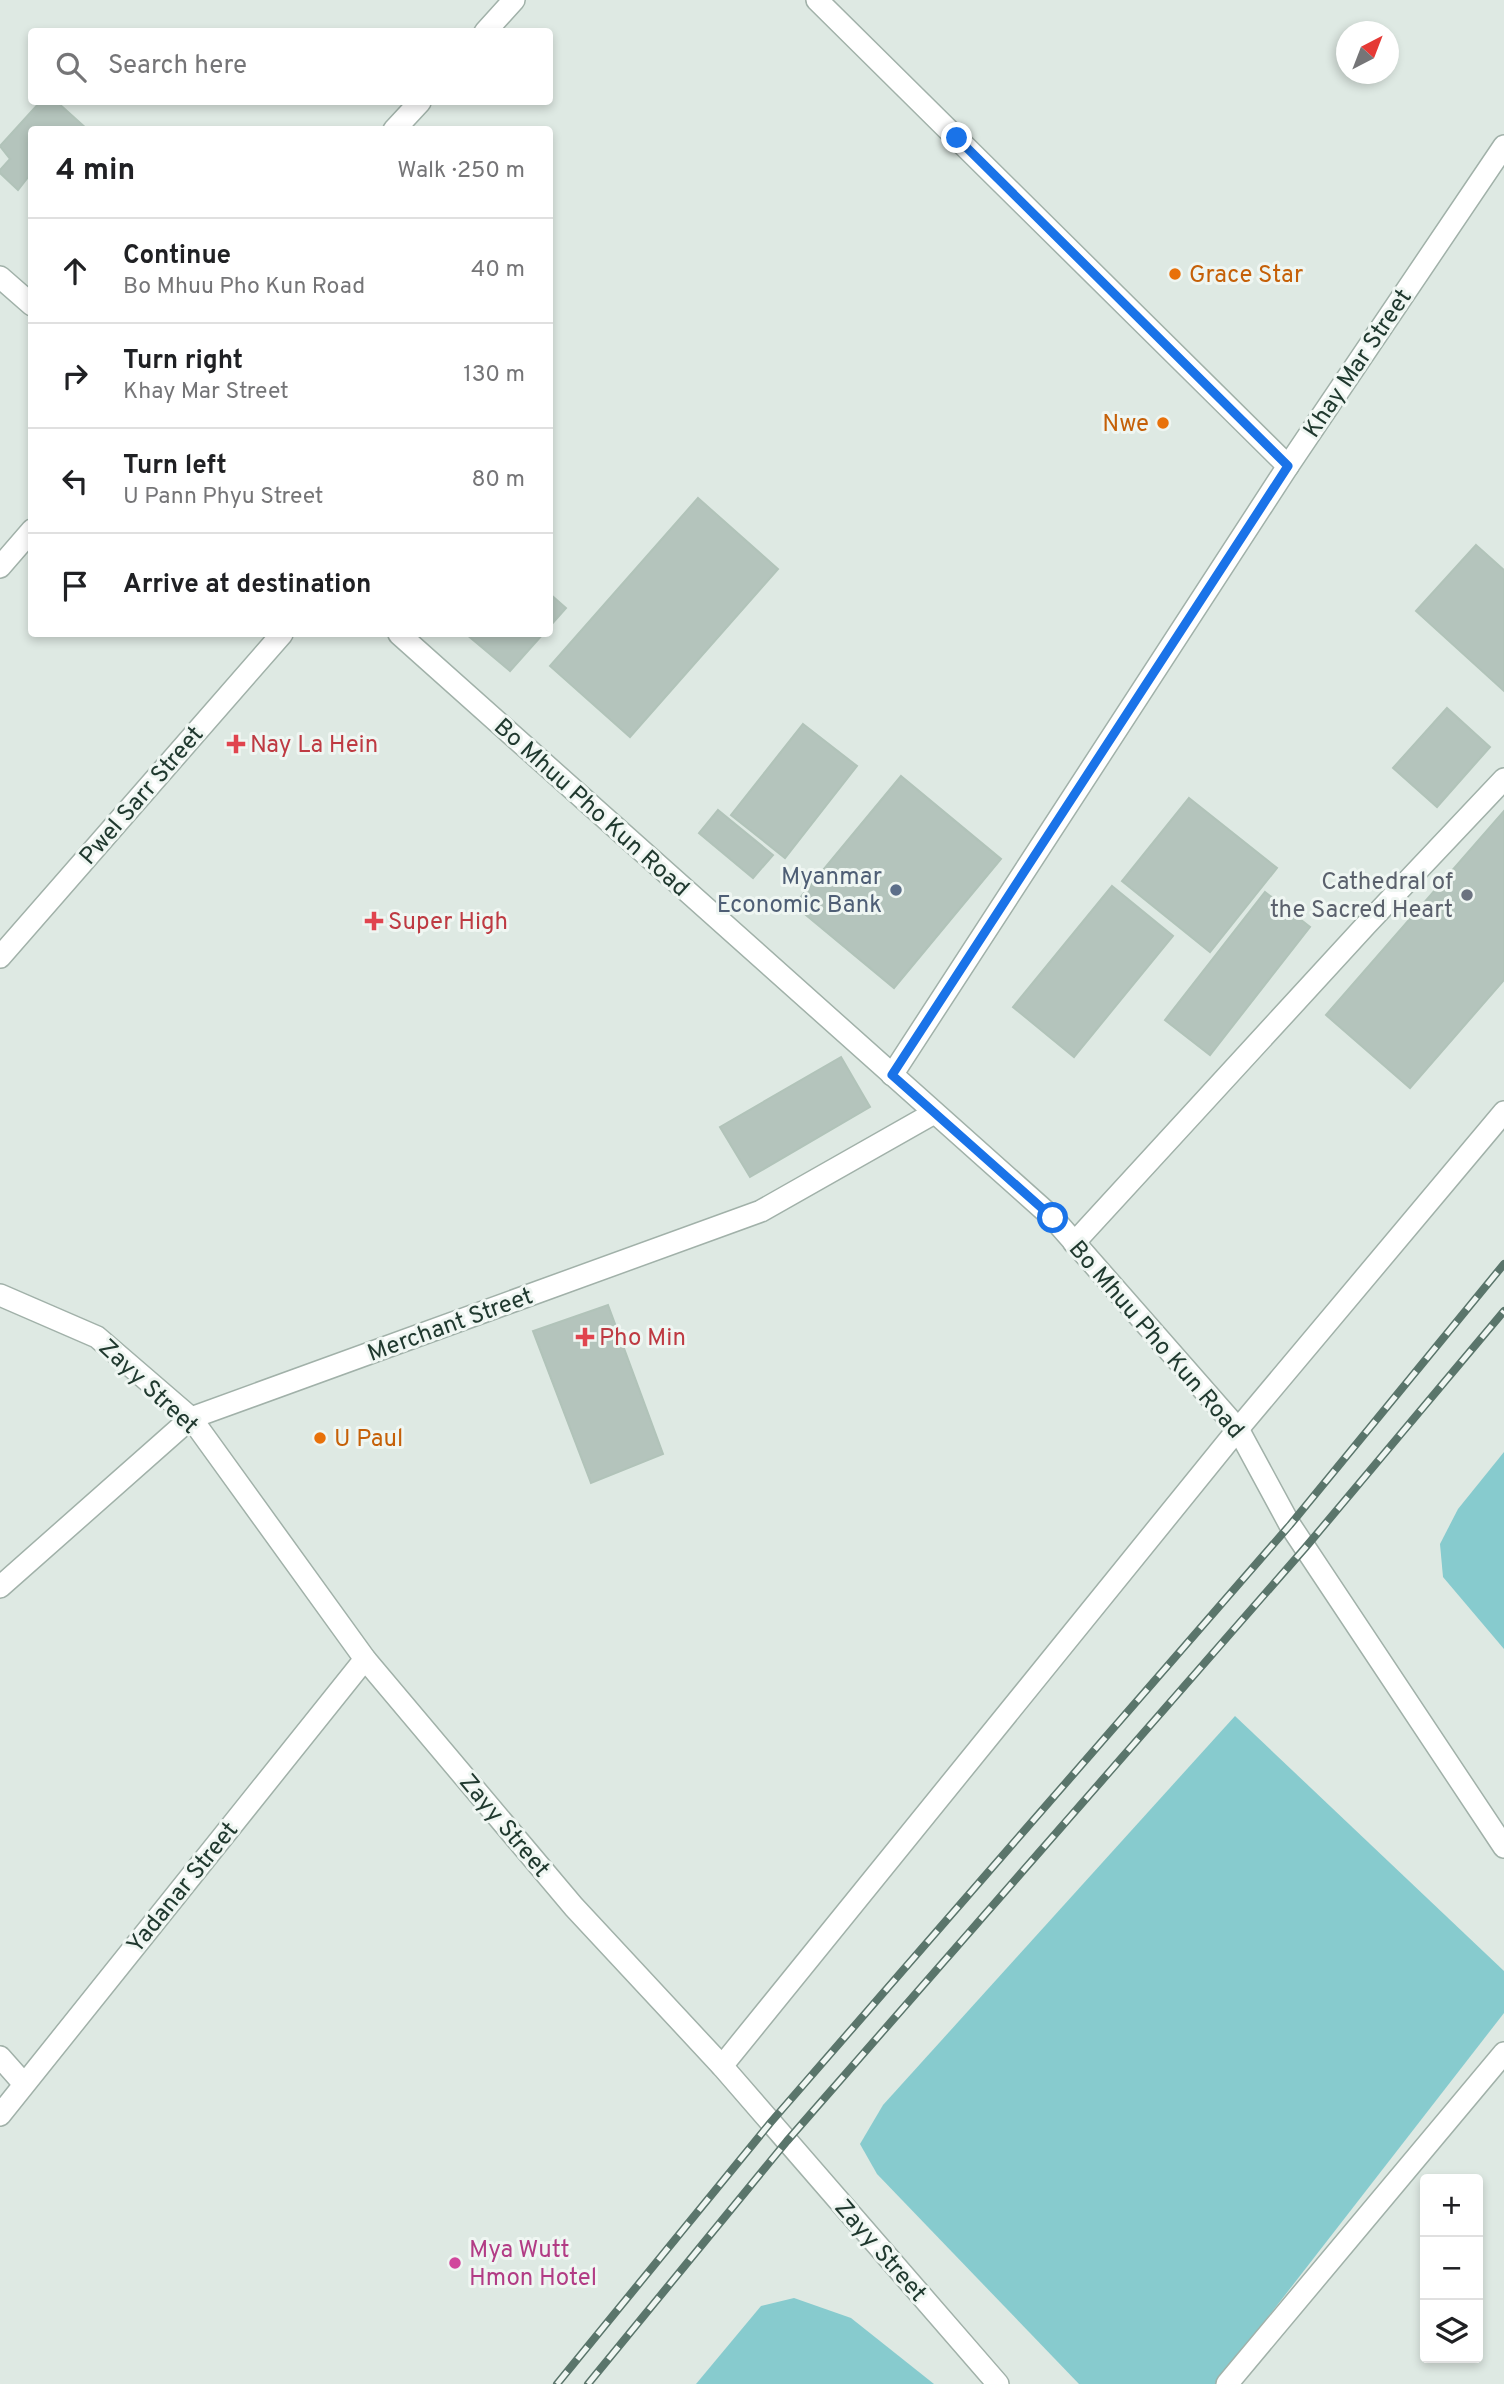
<!DOCTYPE html>
<html lang="en">
<head>
<meta charset="utf-8">
<style>
  :root { --surface:#fff; --page:#f2f2f2; --text:#202124; --muted:#757577; --line:#e0e0e0 }
  body { margin:0; font-family:Overpass,sans-serif; background:var(--page); color:var(--text) }
  .controls { position:absolute; right:21px; bottom:21px; display:grid; overflow:hidden; border-radius:7px; box-shadow:0 4px 10px #0003 }
  .controls button { width:63px; height:63px; display:grid; place-items:center; padding:0; border:0; border-bottom:2px solid var(--line); background:var(--surface); color:var(--text); font:35px sans-serif }
  .compass { position:absolute; left:1336px; top:21px; width:63px; height:63px; border-radius:50%; background:var(--surface); box-shadow:0 4px 10px #0003; rotate:42deg }
  .stop { position:absolute; width:21px; height:21px; margin:-16px; border:5px solid #1a73e8; border-radius:50%; background:#fff }
  .stop.end { background:#1a73e8; border-color:#fff; box-shadow:0 2px 7px #0008 }
  .list { margin:0; padding:0; list-style:none }
  h2 { display:flex; justify-content:space-between; align-items:center; height:91px; margin:0; padding:0 28px; font-size:30px }
  h2 small { font-size:23px; font-weight:400; color:var(--muted) }
  .list li { display:grid; grid-template-columns:46px 1fr auto; gap:21px; align-items:center; box-sizing:border-box; height:105px; padding:0 28px; border-top:2px solid var(--line) }
  .list b { display:block; font-size:26px; white-space:nowrap }
  .list p { margin:0; font-size:23px; white-space:nowrap; color:var(--muted) }
  .list em { font-size:23px; font-style:normal; color:var(--muted) }
  .icon { flex:none; width:38px; height:38px; fill:none; stroke:currentColor; stroke-width:2; stroke-linecap:round; stroke-linejoin:round }
  .map { position:relative; flex:none; width:1504px; height:2384px; overflow:hidden }
  .search { position:absolute; background:var(--surface); box-shadow:0 4px 10px #0003; left:28px; top:28px; width:525px; height:77px; display:flex; align-items:center; gap:18px; box-sizing:border-box; padding:0 24px; border-radius:7px; color:var(--muted); font-size:26px }
  .panel { position:absolute; background:var(--surface); box-shadow:0 4px 10px #0003; left:28px; top:126px; width:525px; height:511px; border-radius:7px }
  .map>svg:first-child { display:block }
</style>
</head>
<body>
<div class="map">
<svg width="1504" height="2384" viewBox="0 0 1504 2384">
  <rect width="100%" height="100%" fill="#dee9e3"/>
  <g fill="#87cbce">
    <path d="M1504,1452V1649L1443,1577L1440,1544L1458,1509Z"/>
    <path d="M1235,1716L1504,1971V2013L1216,2384H1079L877,2174L860,2144L883,2105Z"/>
    <path d="M794,2298L851,2318L934,2384H696L761,2306Z"/>
  </g>
  <g fill="#b4c4bc" stroke="#b1c3b9" stroke-width="2">
    <path d="M40,102H57L87,129L32,130V178L29,176L18,190L0,173V170L10,159L0,146Z"/>
    <path d="M698,498L778,569L630,737L550,666Z"/>
    <path d="M1476,545L1504,570V691L1416,611Z"/>
    <path d="M550,594L566,608L550,626Z"/>
    <path d="M466,634H543L510,671Z"/>
    <path d="M1447,708L1490,747L1437,807L1393,768Z"/>
    <path d="M803,724L857,766L785,858L731,815Z"/>
    <path d="M901,776L1001,859L894,988L794,905Z"/>
    <path d="M1189,798L1277,868L1210,952L1122,881Z"/>
    <path d="M718,810L773,855L753,878L699,833Z"/>
    <path d="M1504,811V980L1410,1088L1326,1015Z"/>
    <path d="M1112,886L1173,936L1074,1057L1013,1007Z"/>
    <path d="M1265,892L1310,927L1210,1055L1165,1020Z"/>
    <path d="M841,1057L870,1107L750,1177L720,1127Z"/>
    <path d="M608,1305L663,1454L591,1483L533,1331Z"/>
  </g>
  <g fill="none" stroke-linecap="round" stroke-linejoin="round">
    <defs>
      <g id="minor">
        <path d="M817,0L1288,466"/>
        <path d="M485,32L514,0"/>
        <path d="M394,130L420,102"/>
        <path d="M0,277L32,305"/>
        <path d="M0,567L32,530"/>
        <path d="M399,634L1053,1218L1238,1429L1290,1525L1504,1847"/>
        <path d="M0,957L282,634"/>
        <path d="M892,1075L1288,466L1504,146"/>
        <path d="M1074,1243L1366,925L1504,779"/>
        <path d="M0,1295L97,1337L191,1418L365,1659L574,1907L722,2066L998,2384"/>
        <path d="M0,1587L191,1418L761,1211L934,1113"/>
        <path d="M0,2057L24,2084"/>
        <path d="M722,2066L1238,1429L1504,1112"/>
        <path d="M0,2115L365,1659"/>
        <path d="M1227,2384L1504,2053"/>
      </g>
    </defs>
    <use href="#minor" stroke="#a1b1a9" stroke-width="24"/>
    <use href="#minor" stroke="#fff" stroke-width="21"/>
    <defs>
      <g id="rail">
        <path d="M557,2384L771,2122L1290,1525L1504,1264"/>
        <path d="M588,2384L787,2141L1305,1548L1504,1311"/>
      </g>
    </defs>
    <use href="#rail" stroke="#5a756b" stroke-width="8"/>
    <use href="#rail" stroke="#eff6f2" stroke-width="5" stroke-dasharray="16" stroke-linecap="butt"/>
  </g>
  <g fill="none" stroke-linecap="round" stroke-linejoin="round">
    <path stroke="#1a73e8" stroke-width="9" d="M957,138L1288,466L892,1075L1053,1218"/>
  </g>
  <g fill="#e8710a" stroke="#eff6f2" stroke-width="2.5">
    <circle cx="1175" cy="274" r="7"/>
    <circle cx="1163" cy="423" r="7"/>
    <circle cx="320" cy="1438" r="7"/>
  </g>
  <g fill="#e0444e" stroke="#eff6f2" stroke-width="2.5">
    <path d="M232.5 733.5h7v7h7v7h-7v7h-7v-7h-7v-7h7z"/>
    <path d="M370.5 910.5h7v7h7v7h-7v7h-7v-7h-7v-7h7z"/>
    <path d="M581.5 1326.5h7v7h7v7h-7v7h-7v-7h-7v-7h7z"/>
  </g>
  <circle fill="#5c6f8a" stroke="#eff6f2" stroke-width="2.5" cx="896" cy="890" r="7"/>
  <circle fill="#6b7280" stroke="#eff6f2" stroke-width="2.5" cx="1467" cy="895" r="7"/>
  <circle fill="#d1479c" stroke="#eff6f2" stroke-width="2.5" cx="455" cy="2263" r="7"/>
  <g text-anchor="middle" stroke-width="6" stroke-linejoin="round" paint-order="stroke">
    <g font-size="24" fill="#c56008" stroke="#eff6f2" text-anchor="start">
      <text x="1189" y="282">Grace Star</text>
      <text x="1149" y="431" text-anchor="end">Nwe</text>
      <text x="334" y="1446">U Paul</text>
    </g>
    <g font-size="24" fill="#20392f" stroke="#eff6f2">
      <text transform="translate(1357 363) rotate(-56)" y="8">Khay Mar Street</text>
      <text transform="translate(141 795) rotate(-49)" y="8">Pwel Sarr Street</text>
      <text transform="translate(592 807) rotate(42)" y="8">Bo Mhuu Pho Kun Road</text>
      <text transform="translate(450 1324) rotate(-20)" y="8">Merchant Street</text>
      <text transform="translate(1157 1339) rotate(49)" y="8">Bo Mhuu Pho Kun Road</text>
      <text transform="translate(149 1386) rotate(43)" y="8">Zayy Street</text>
      <text transform="translate(505 1825) rotate(50)" y="8">Zayy Street</text>
      <text transform="translate(182 1887) rotate(-51)" y="8">Yadanar Street</text>
      <text transform="translate(881 2250) rotate(49)" y="8">Zayy Street</text>
    </g>
    <g font-size="24" fill="#be3a42" stroke="#eff6f2" text-anchor="start">
      <text x="250" y="752">Nay La Hein</text>
      <text x="388" y="929">Super High</text>
      <text x="599" y="1345">Pho Min</text>
    </g>
    <g font-size="24" fill="#4e5e75" stroke="#eff6f2" text-anchor="end">
      <text x="882" y="884">Myanmar<tspan x="882" dy="28">Economic Bank</tspan></text>
    </g>
    <g font-size="24" fill="#5b616d" stroke="#eff6f2" text-anchor="end">
      <text x="1453" y="889">Cathedral of<tspan x="1453" dy="28">the Sacred Heart</tspan></text>
    </g>
    <g font-size="24" fill="#b23c85" stroke="#eff6f2" text-anchor="start">
      <text x="469" y="2257">Mya Wutt<tspan x="469" dy="28">Hmon Hotel</tspan></text>
    </g>
  </g>
</svg>
<div class="controls">
<button>+</button>
<button>−</button>
<button><svg class="icon" aria-label="layers" viewBox="0 0 24 24"><path d="M12 4l9 5-9 5-9-5zM3 14l9 5 9-5"/></svg></button>
</div>
<svg class="compass" viewBox="-18 -18 36 36"><path d="M0-13l5 13h-10z" fill="#e53935"/><path d="M0 13l5-13h-10z" fill="#757577"/></svg>
<div class="stop" style="left:1053px;top:1218px"></div>
<div class="stop end" style="left:957px;top:138px"></div>
<div class="search"><svg class="icon" aria-label="search" viewBox="0 0 24 24"><circle cx="10" cy="10" r="6"/><path d="M15 15l6 6"/></svg>Search here</div>
<section class="panel">
<h2>4 min<small>Walk · 250 m</small></h2>
<ul class="list">
<li><svg class="icon" aria-label="ahead" viewBox="0 0 24 24"><path d="M12 20V5M6 11l6-6 6 6"/></svg><div><b>Continue</b><p>Bo Mhuu Pho Kun Road</p></div><em>40 m</em></li>
<li><svg class="icon" aria-label="right" viewBox="0 0 24 24"><path d="M7 20v-9h11M14 6l5 5-5 5"/></svg><div><b>Turn right</b><p>Khay Mar Street</p></div><em>130 m</em></li>
<li><svg class="icon" aria-label="left" viewBox="0 0 24 24"><path d="M17 20v-9H6M10 6l-5 5 5 5"/></svg><div><b>Turn left</b><p>U Pann Phyu Street</p></div><em>80 m</em></li>
<li><svg class="icon" aria-label="arrive" viewBox="0 0 24 24"><path d="M6 21V4h12l-3 4 3 4H6"/></svg><div><b>Arrive at destination</b></div></li>
</ul>
</section>
</div>
</body>
</html>
